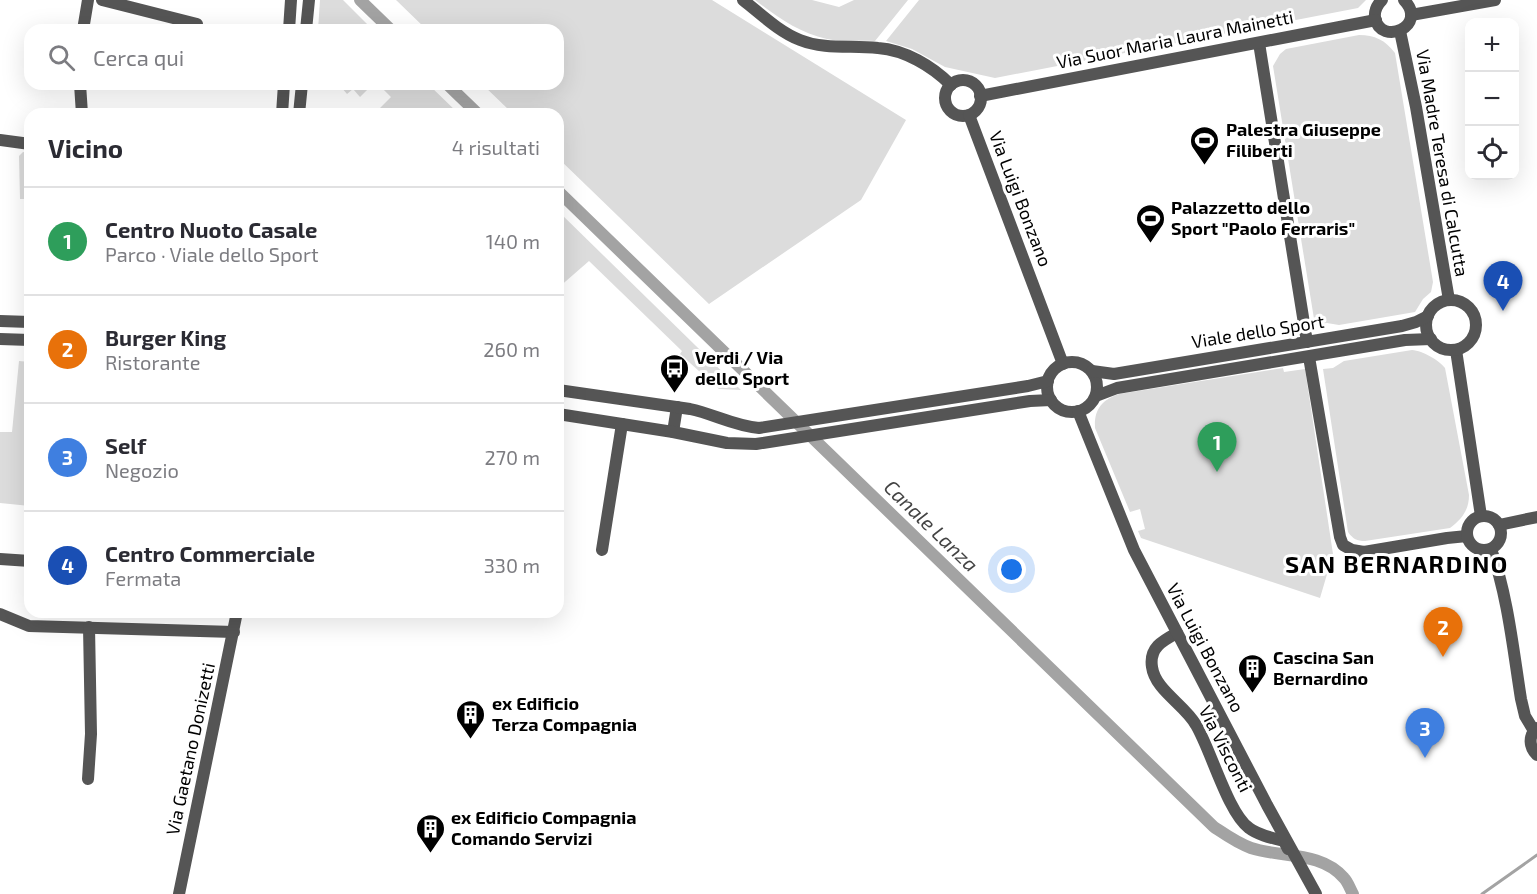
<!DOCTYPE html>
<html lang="it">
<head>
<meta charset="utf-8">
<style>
  :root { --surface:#fff; --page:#f7f7f7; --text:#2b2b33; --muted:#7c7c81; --line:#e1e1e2; --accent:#b45309 }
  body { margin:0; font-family:"Exo 2",sans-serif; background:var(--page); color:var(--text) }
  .controls { position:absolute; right:18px; top:18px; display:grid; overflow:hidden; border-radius:12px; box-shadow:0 6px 24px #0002 }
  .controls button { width:54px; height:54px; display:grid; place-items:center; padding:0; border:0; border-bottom:2px solid var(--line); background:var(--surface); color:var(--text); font:30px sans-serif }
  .you { position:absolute; left:1012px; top:570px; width:21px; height:21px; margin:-15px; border:4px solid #fff; border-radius:50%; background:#1a73e8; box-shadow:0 0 0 9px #1a73e833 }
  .badge { display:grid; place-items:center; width:39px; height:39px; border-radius:50%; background:var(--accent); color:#fff; font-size:20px; font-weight:700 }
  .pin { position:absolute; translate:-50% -50px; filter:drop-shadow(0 2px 3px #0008) }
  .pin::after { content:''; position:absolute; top:32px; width:21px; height:18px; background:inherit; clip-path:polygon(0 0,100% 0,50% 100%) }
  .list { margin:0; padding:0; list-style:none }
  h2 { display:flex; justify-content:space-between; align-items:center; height:78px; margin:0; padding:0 24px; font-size:26px }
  h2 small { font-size:20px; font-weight:400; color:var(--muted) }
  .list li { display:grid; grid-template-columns:39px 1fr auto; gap:18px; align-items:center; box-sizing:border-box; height:108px; padding:0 24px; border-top:2px solid var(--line) }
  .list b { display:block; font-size:22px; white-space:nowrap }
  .list p { margin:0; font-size:20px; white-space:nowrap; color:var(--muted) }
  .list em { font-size:20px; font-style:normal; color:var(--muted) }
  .icon { flex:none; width:33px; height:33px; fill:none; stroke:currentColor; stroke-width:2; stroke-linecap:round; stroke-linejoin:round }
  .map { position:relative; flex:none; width:1537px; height:894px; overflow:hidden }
  .search { position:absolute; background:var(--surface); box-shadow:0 6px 24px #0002; left:24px; top:24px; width:540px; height:66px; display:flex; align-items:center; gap:15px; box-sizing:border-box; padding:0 21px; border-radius:18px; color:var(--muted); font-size:22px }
  .panel { position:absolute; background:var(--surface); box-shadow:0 6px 24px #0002; left:24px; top:108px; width:540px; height:510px; border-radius:18px }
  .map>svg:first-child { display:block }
</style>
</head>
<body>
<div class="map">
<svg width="1537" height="894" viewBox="0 0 1537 894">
  <rect width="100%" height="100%" fill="#fff"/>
  <g fill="#dcdcdc">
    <path d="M320,0H343L373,30H318Z"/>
    <path d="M396,0H712L906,120L861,200L709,304L558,158V114H513L482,84H558V30H427Z"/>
    <path d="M755,0H812L839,7L854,0H908L875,41C859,40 842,42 827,39C799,33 777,17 755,0Z"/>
    <path d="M919,0H1366L1358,8L995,78L945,67L912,49L886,41Z"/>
    <path d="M1359,35C1375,35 1385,40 1395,53L1433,282L1431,292L1423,299L1415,312L1339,325L1327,323L1315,325L1273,66L1280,54L1286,49Z"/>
    <path d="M344,84H373L360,97L353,89L347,94L341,87Z"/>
    <path d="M378,84H428L459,114H378L376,112L391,97Z"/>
    <path d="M23,152L30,153V177L27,199H20L19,156Z"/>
    <path d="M558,211L741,390L719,389L680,354L682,351L589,261L558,288Z"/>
    <path d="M1412,350C1423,351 1439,360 1445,368L1469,495C1469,510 1462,519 1450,528L1365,541C1357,541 1353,539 1348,532L1323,369L1333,368L1344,361Z"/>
    <path d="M19,361L30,362V506L0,503V432H12Z"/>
    <path d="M1283,368L1284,372L1305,369L1333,554L1320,598L1141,538L1138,531L1145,529L1140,509L1130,512L1095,428C1094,409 1102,400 1119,394Z"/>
  </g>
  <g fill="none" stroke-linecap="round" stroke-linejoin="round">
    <path stroke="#a3a3a3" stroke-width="3" d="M1482,894L1537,855"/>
    <g stroke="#a3a3a3" stroke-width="12">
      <path d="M360,0L391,30"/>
      <path d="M447,84L478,114"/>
      <path d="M558,191L1214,827C1226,835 1237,843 1251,848C1281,858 1321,851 1344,878C1348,882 1350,889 1353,894"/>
    </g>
    <g stroke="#555" stroke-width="12">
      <path d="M102,0L197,24"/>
      <path d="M743,0C761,14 779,32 800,40C825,50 852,45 878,48C905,50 932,66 951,85"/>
      <path d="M1382,0C1377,5 1374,10 1375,18C1381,47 1429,26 1404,0"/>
      <path d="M1411,15L1495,0"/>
      <path d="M83,30L88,0"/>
      <path d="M289,30L291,0"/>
      <path d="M306,30L309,0"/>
      <path d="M1400,31L1416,107L1449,300"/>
      <path d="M1259,43L1307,342"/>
      <circle cx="963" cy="98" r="18"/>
      <path d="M80,84L82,114"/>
      <path d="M980,96L1376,20"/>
      <path d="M282,114L284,84"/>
      <path d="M299,114L302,84"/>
      <path d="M969,115L1063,364"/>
      <path d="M0,140L30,144"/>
      <path d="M1456,350L1481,516"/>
      <path d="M1309,357L1340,537L1343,545L1352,550L1364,552L1447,538L1467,536"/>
      <path d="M673,432L677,407"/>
      <circle cx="1484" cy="533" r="17"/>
      <path d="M1499,525L1537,517"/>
      <path d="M1491,549C1508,597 1513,649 1521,699L1525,716L1534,731"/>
      <path d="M602,550L622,424"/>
      <path d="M0,559L30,561"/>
      <path d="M0,614L29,626L234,632"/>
      <path d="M1177,633C1162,641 1149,648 1152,667C1155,690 1185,705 1196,725C1211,750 1228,813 1249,828C1258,835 1272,838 1284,841L1288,849"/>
      <path d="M1537,728C1528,736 1529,747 1537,755"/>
      <path d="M88,779L91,734L89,627"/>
      <path d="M179,894L237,612"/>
    </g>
    <g stroke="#555" stroke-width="12">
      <circle cx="1451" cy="325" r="25"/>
      <path d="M0,321L30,322"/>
      <path d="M0,339L30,340"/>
      <circle cx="1072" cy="387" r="25"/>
      <path d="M1092,371L1114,374L1402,326L1416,322L1428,316"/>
      <path d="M558,390L690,409C714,414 734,426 759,428L1028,386L1048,381"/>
      <path d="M1096,396L1117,388L1405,340L1431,339"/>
      <path d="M1078,411L1134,550L1267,805L1316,894"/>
      <path d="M558,414L673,432L727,443L756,444L1030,401L1051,400"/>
    </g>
  </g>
  <defs>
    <symbol id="stadium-pin" viewBox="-11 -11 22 30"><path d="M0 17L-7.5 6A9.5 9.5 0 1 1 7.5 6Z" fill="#000" stroke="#fff"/><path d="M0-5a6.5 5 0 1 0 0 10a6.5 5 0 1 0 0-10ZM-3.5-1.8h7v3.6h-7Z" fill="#fff"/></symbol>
    <symbol id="bus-pin" viewBox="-11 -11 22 30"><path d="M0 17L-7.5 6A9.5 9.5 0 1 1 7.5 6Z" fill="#000" stroke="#fff"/><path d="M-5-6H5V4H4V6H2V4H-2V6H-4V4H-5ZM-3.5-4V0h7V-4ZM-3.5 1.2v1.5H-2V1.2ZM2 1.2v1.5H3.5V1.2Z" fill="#fff"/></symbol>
    <symbol id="building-pin" viewBox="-11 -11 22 30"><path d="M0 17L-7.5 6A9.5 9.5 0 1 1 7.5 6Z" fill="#000" stroke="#fff"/><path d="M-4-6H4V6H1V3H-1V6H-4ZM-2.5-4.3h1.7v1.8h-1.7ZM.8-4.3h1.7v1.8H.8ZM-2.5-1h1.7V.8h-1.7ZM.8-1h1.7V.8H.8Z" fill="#fff"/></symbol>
  </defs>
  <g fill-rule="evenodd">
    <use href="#stadium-pin" x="1188" y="124" width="33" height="45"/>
    <use href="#stadium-pin" x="1134" y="202" width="33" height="45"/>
    <use href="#bus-pin" x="658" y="352" width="33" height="45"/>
    <use href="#building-pin" x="1236" y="652" width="33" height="45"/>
    <use href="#building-pin" x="454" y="698" width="33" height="45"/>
    <use href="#building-pin" x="414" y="812" width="33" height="45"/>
  </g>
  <g text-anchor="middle" stroke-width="6" stroke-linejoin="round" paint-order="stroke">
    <g font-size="18" fill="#000" stroke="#fff">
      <text transform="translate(1175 40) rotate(-11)" y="6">Via Suor Maria Laura Mainetti</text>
      <text transform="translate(1442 163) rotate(80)" y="6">Via Madre Teresa di Calcutta</text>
      <text transform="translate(1020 199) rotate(69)" y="6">Via Luigi Bonzano</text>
      <text transform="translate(1258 332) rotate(-9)" y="6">Viale dello Sport</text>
      <text transform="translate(1205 648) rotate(62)" y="6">Via Luigi Bonzano</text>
      <text transform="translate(191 749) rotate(-78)" y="6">Via Gaetano Donizetti</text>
      <text transform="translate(1225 749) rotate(63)" y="6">Via Visconti</text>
    </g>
    <g font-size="18" font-weight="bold" fill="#000" stroke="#fff" text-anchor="start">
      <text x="1226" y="136">Palestra Giuseppe<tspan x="1226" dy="21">Filiberti</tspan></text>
      <text x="1171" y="214">Palazzetto dello<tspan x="1171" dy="21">Sport "Paolo Ferraris"</tspan></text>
      <text x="695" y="364">Verdi / Via<tspan x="695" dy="21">dello Sport</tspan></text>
      <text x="1273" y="664">Cascina San<tspan x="1273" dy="21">Bernardino</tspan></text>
      <text x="492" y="710">ex Edificio<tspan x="492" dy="21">Terza Compagnia</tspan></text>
      <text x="451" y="824">ex Edificio Compagnia<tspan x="451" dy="21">Comando Servizi</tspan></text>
    </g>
    <g font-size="20" font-style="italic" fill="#444" stroke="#fff">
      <text transform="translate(931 526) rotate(44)" y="7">Canale Lanza</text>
    </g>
    <g font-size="24" font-weight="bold" letter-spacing="1.5" fill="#000" stroke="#fff">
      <text x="1397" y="573">SAN BERNARDINO</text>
    </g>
  </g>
</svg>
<div class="controls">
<button>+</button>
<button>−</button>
<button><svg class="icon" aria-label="locate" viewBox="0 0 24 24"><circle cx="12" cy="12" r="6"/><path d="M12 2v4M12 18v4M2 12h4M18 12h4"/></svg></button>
</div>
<div class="you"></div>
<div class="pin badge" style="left:1217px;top:472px;background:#2e9e5b">1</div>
<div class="pin badge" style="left:1443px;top:657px;background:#e8710a">2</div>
<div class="pin badge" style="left:1425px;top:758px;background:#3f7fe0">3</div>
<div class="pin badge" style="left:1503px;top:311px;background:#1a4fb4">4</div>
<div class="search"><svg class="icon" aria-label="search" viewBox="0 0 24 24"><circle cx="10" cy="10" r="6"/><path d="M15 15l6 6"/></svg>Cerca qui</div>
<section class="panel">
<h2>Vicino<small>4 risultati</small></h2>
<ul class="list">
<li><span class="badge" style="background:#2e9e5b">1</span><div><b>Centro Nuoto Casale</b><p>Parco · Viale dello Sport</p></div><em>140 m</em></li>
<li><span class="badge" style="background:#e8710a">2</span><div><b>Burger King</b><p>Ristorante</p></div><em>260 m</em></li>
<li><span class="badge" style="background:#3f7fe0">3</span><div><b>Self</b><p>Negozio</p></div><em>270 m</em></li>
<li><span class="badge" style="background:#1a4fb4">4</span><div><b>Centro Commerciale</b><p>Fermata</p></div><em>330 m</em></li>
</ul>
</section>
</div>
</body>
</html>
